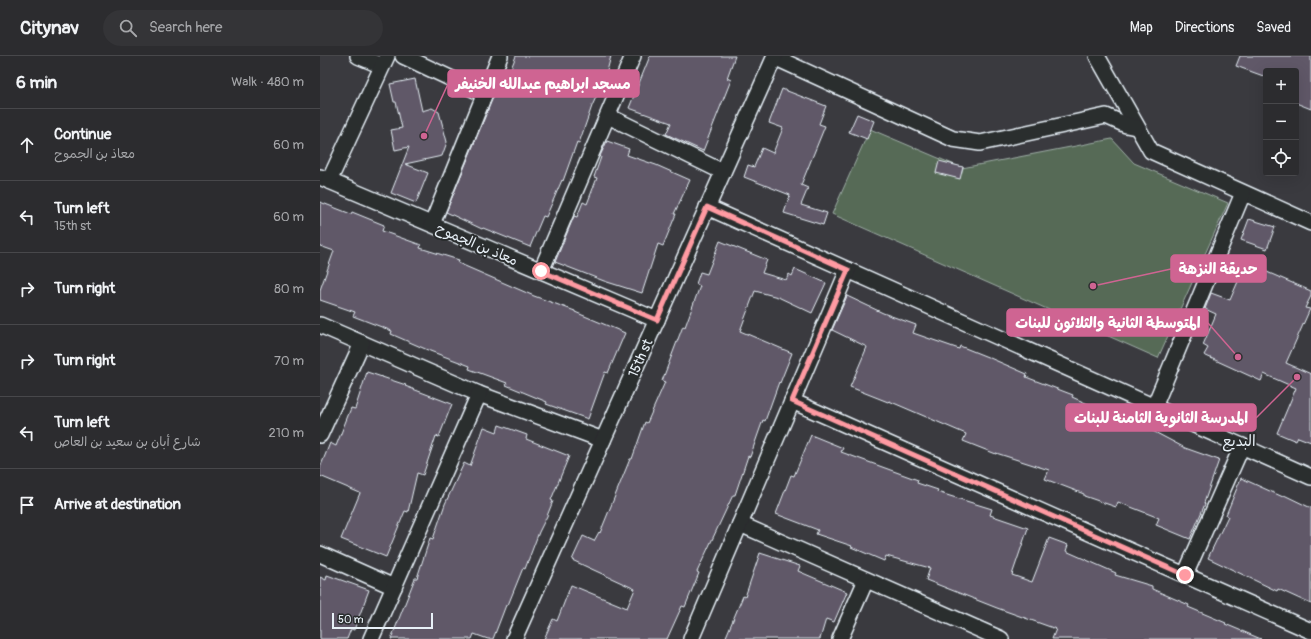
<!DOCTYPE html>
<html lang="en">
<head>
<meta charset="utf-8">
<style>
  :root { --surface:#2c2c2f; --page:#343437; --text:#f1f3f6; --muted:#a6a7aa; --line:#48484b }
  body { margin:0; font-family:Pangolin,"Playpen Sans Arabic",sans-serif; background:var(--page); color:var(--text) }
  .controls { position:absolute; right:12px; top:12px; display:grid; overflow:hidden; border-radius:4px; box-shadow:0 4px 16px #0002 }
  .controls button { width:36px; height:36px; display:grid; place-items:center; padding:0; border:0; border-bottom:1px solid var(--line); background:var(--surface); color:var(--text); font:20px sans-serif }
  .scale { position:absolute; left:12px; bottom:10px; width:101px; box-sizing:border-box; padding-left:4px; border:2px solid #e8f1f8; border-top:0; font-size:11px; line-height:14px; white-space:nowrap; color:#e8f1f8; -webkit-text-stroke:3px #2a2d2e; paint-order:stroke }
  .stop { position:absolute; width:12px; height:12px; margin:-9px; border:3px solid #ff9aa2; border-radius:50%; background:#fff }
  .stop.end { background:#ff9aa2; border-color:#fff; box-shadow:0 1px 4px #0008 }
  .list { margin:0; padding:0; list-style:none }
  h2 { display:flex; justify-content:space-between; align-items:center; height:52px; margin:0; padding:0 16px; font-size:17px }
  h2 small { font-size:13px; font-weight:400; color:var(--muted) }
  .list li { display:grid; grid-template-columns:26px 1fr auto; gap:12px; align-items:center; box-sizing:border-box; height:72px; padding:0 16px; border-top:1px solid var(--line) }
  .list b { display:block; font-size:15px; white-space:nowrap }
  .list p { margin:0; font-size:13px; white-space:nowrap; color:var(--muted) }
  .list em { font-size:13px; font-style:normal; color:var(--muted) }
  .icon { flex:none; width:22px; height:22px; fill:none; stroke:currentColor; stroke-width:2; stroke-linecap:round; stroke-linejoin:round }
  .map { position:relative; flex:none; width:991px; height:583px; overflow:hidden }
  header { display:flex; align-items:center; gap:24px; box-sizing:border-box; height:56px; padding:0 20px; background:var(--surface); border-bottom:1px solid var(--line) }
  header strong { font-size:19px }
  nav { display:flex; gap:22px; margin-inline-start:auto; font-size:14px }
  .search { width:280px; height:36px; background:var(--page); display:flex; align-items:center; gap:10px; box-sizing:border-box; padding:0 14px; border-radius:22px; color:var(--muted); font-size:15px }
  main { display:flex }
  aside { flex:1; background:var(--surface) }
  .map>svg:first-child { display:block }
</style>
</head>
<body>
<header>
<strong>Citynav</strong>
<div class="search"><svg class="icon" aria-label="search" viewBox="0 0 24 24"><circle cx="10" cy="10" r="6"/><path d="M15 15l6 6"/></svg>Search here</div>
<nav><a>Map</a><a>Directions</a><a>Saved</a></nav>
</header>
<main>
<aside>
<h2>6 min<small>Walk · 480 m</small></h2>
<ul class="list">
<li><svg class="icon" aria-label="ahead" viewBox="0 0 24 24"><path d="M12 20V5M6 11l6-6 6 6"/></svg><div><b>Continue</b><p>معاذ بن الجموح</p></div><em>60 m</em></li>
<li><svg class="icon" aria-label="left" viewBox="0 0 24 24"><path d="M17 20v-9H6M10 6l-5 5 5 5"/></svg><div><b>Turn left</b><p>15th st</p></div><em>60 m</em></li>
<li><svg class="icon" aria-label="right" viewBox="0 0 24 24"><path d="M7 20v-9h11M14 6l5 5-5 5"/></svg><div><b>Turn right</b></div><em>80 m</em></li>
<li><svg class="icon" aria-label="right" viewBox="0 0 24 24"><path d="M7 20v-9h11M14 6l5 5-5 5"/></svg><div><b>Turn right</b></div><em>70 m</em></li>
<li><svg class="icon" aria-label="left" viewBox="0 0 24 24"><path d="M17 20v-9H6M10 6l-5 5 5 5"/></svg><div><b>Turn left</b><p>شارع أبان بن سعيد بن العاص</p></div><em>210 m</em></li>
<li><svg class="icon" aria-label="arrive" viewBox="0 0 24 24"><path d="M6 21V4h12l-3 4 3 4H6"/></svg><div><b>Arrive at destination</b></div></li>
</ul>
</aside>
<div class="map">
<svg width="991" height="583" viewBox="0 0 991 583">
  <rect width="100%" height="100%" fill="#3a3a3f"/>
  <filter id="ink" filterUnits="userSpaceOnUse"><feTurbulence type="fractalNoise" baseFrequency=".025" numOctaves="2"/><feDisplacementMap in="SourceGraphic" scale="8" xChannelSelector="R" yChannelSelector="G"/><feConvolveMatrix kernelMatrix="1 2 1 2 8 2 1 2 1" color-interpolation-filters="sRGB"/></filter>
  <g filter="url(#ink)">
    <path fill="#566b56" stroke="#9faea7" d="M550,73L642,112L792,83L814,107L908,147L838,302L512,158Z"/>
    <g fill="#615868" stroke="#e8f1f8">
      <path d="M196,0H291L286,19L272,50L259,87L257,86L243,125L242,124L226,161L223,160L210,191L163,172L162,173L126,156L181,22L186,25Z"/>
      <path d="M330,0H415L407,22L411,24L383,95L346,78L351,67L309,52Z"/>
      <path d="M920,0H991V53L976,47V15H946V21L916,10Z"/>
      <path d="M95,23L102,55L112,52L119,56L127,86L122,100L85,108L108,117L96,147L71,137L89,91L75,94L71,74L82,72L76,46H74L70,28Z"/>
      <path d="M462,33L506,50L499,68L505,70L481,129L488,132L481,149L507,157L503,169L464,157L470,139L424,121L428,109L434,111L442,92L453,97L463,72L449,67Z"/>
      <path d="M537,58L554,65L547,83L529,76Z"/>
      <path d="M287,85L309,93L307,99L336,109L370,124L354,158H356L343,190L338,188L322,237L284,225L235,206L254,160L257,161L263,146L267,148L277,122L274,121L281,101L280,100Z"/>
      <path d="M619,105L643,111L640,123L616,117Z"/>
      <path d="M0,146L31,158L32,156L64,169L62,175L101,189L100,192L139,204L138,207L214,240L255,255V256L305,277L288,317L285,316L268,363L226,348L227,346L186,329L187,327L149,313L150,310L110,295L71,278L72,275L33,260L35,256L0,244V234L14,195L0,190Z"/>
      <path d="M929,163L955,171L947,193L921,184Z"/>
      <path d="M400,185L447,204L442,217L466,224L469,218L472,220L475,213L506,227L492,257L458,241L435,235L420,275L472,297L460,327L459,326L445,365L443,364L430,401L428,400L415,439H413L377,516L379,517L365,551L362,550L347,583H224L233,563L237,565L251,529L307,552L315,533L252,504L263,480L274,485L279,476L280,477L310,403H312L325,366L327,367L345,326L342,325L363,270L365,271L380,230L376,228L380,216L387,218Z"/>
      <path d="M926,207L991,235V240L985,252L990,253L966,307L991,318V386L978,381L976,385L957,377L976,332L944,318L941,325L884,299L888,292L883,289L896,258L885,253L891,237L910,244Z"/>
      <path d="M527,240L563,257L596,269L593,277L639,293L640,290L670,302L707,318L706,321L753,339L752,341L795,360L796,359L829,373L865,392L899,404L884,447L885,448L870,483L836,469L839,462L798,446L796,451L764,440V438L725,423L729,414L676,397V398L643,385L646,378L569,345L568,346L530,331L547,291L512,274Z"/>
      <path d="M47,316L86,329L85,330L132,348L119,381L116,380L103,419L97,417L88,456L85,455L66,501L21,483L40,437L0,420V412L10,387L16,390L31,352L35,353Z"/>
      <path d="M179,369L207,379L206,383L249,400L231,444L233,445L227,460L219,476L205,513L203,512L188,549H186L173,583H168L154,578L152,583H71L95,522H97L110,482L113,483L125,448L144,407L150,410L164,371L177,376Z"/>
      <path d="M491,379L523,392L521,396L598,424L597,427L618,434L617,436L672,453L670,459L708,472L692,519L712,526L729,482L748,489L746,495L796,517L795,519L832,530V533L869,549L868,551L906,567L905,568L941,583H732L736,573L677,552L606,524L610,512L566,500L564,505L531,491L532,490L496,478L498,474L456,458L471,419L474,420Z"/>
      <path d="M921,422L963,441L964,439L991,452V548L958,533L957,535L888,502L908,460L906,459Z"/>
      <path d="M440,497L480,510L478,515L527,536L514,566L506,563L500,583H405L423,540L425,541Z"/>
      <path d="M7,519L49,534L34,574L31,573L27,583H0V521L6,524Z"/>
    </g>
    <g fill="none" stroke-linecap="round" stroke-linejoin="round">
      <defs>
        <g id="minor">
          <path d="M38,0L62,10"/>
          <path d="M83,0L164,38"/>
          <path d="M777,0L831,95L991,167"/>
          <path d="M454,1L633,83L660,87L786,60L806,69L816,71"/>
          <path d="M288,60L403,116"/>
          <path d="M0,121L337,264"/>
          <path d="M9,125L67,0"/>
          <path d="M387,151L991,421"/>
          <path d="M112,168L180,0"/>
          <path d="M221,215L313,0"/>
          <path d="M0,269L159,338L283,384"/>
          <path d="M472,345L991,575"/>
          <path d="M834,351L923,137"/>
          <path d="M0,379L42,287"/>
          <path d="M420,468L681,583"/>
          <path d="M0,498L74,531"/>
          <path d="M865,519L922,390"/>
          <path d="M51,583L159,338"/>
          <path d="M194,583L455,0"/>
          <path d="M371,583L528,214"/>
          <path d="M520,583L546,524"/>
        </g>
      </defs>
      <use href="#minor" stroke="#e8f1f8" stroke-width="18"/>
      <use href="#minor" stroke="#2a2d2e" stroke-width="15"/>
    </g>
  </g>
  <g fill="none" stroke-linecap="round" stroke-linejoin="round" filter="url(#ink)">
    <path stroke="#ff9aa2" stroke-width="5" d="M221,215L337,264L387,151L528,214L472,345L865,519"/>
  </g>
  <g text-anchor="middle" stroke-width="4" stroke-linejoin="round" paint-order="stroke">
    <g font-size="14" fill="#e8f1f8" stroke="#2a2d2e">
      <text transform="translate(157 188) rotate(23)" y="5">معاذ بن الجموح</text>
      <text transform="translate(320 302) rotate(-66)" y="5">15th st</text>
    </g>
    <g font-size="15" fill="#e8f1f8" stroke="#2a2d2e">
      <text x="919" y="390">البديع</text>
    </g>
  </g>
  <path fill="none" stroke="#cf6492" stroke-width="1.5" d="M104 80L128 28M773 230L851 213M918 301L888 267M977 321L936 362"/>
  <g fill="#cf6492" stroke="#2a2d2e" stroke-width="1.5">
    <circle cx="104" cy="80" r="4"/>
    <circle cx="773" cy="230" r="4"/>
    <circle cx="918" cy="301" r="4"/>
    <circle cx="977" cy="321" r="4"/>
  </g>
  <g fill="#cf6492" stroke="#cf6492" stroke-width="1.5">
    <rect x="128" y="14" width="191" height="27" rx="4"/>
    <rect x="851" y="199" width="95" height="27" rx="4"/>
    <rect x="687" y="253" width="201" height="27" rx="4"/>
    <rect x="746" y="348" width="190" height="27" rx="4"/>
  </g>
  <g font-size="15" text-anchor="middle" font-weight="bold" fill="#fff">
    <text x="223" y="33">مسجد ابراهيم عبدالله الخنيفر</text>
    <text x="898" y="218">حديقة النزهة</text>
    <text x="788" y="272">المتوسطة الثانية والثلاثون للبنات</text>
    <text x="841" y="367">المدرسة الثانوية الثامنة للبنات</text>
  </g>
</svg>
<div class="controls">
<button>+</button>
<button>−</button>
<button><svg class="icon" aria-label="locate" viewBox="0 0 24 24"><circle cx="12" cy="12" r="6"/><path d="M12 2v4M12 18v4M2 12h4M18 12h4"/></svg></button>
</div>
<div class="scale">50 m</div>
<div class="stop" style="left:221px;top:215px"></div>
<div class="stop end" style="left:865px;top:519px"></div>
</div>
</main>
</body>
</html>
